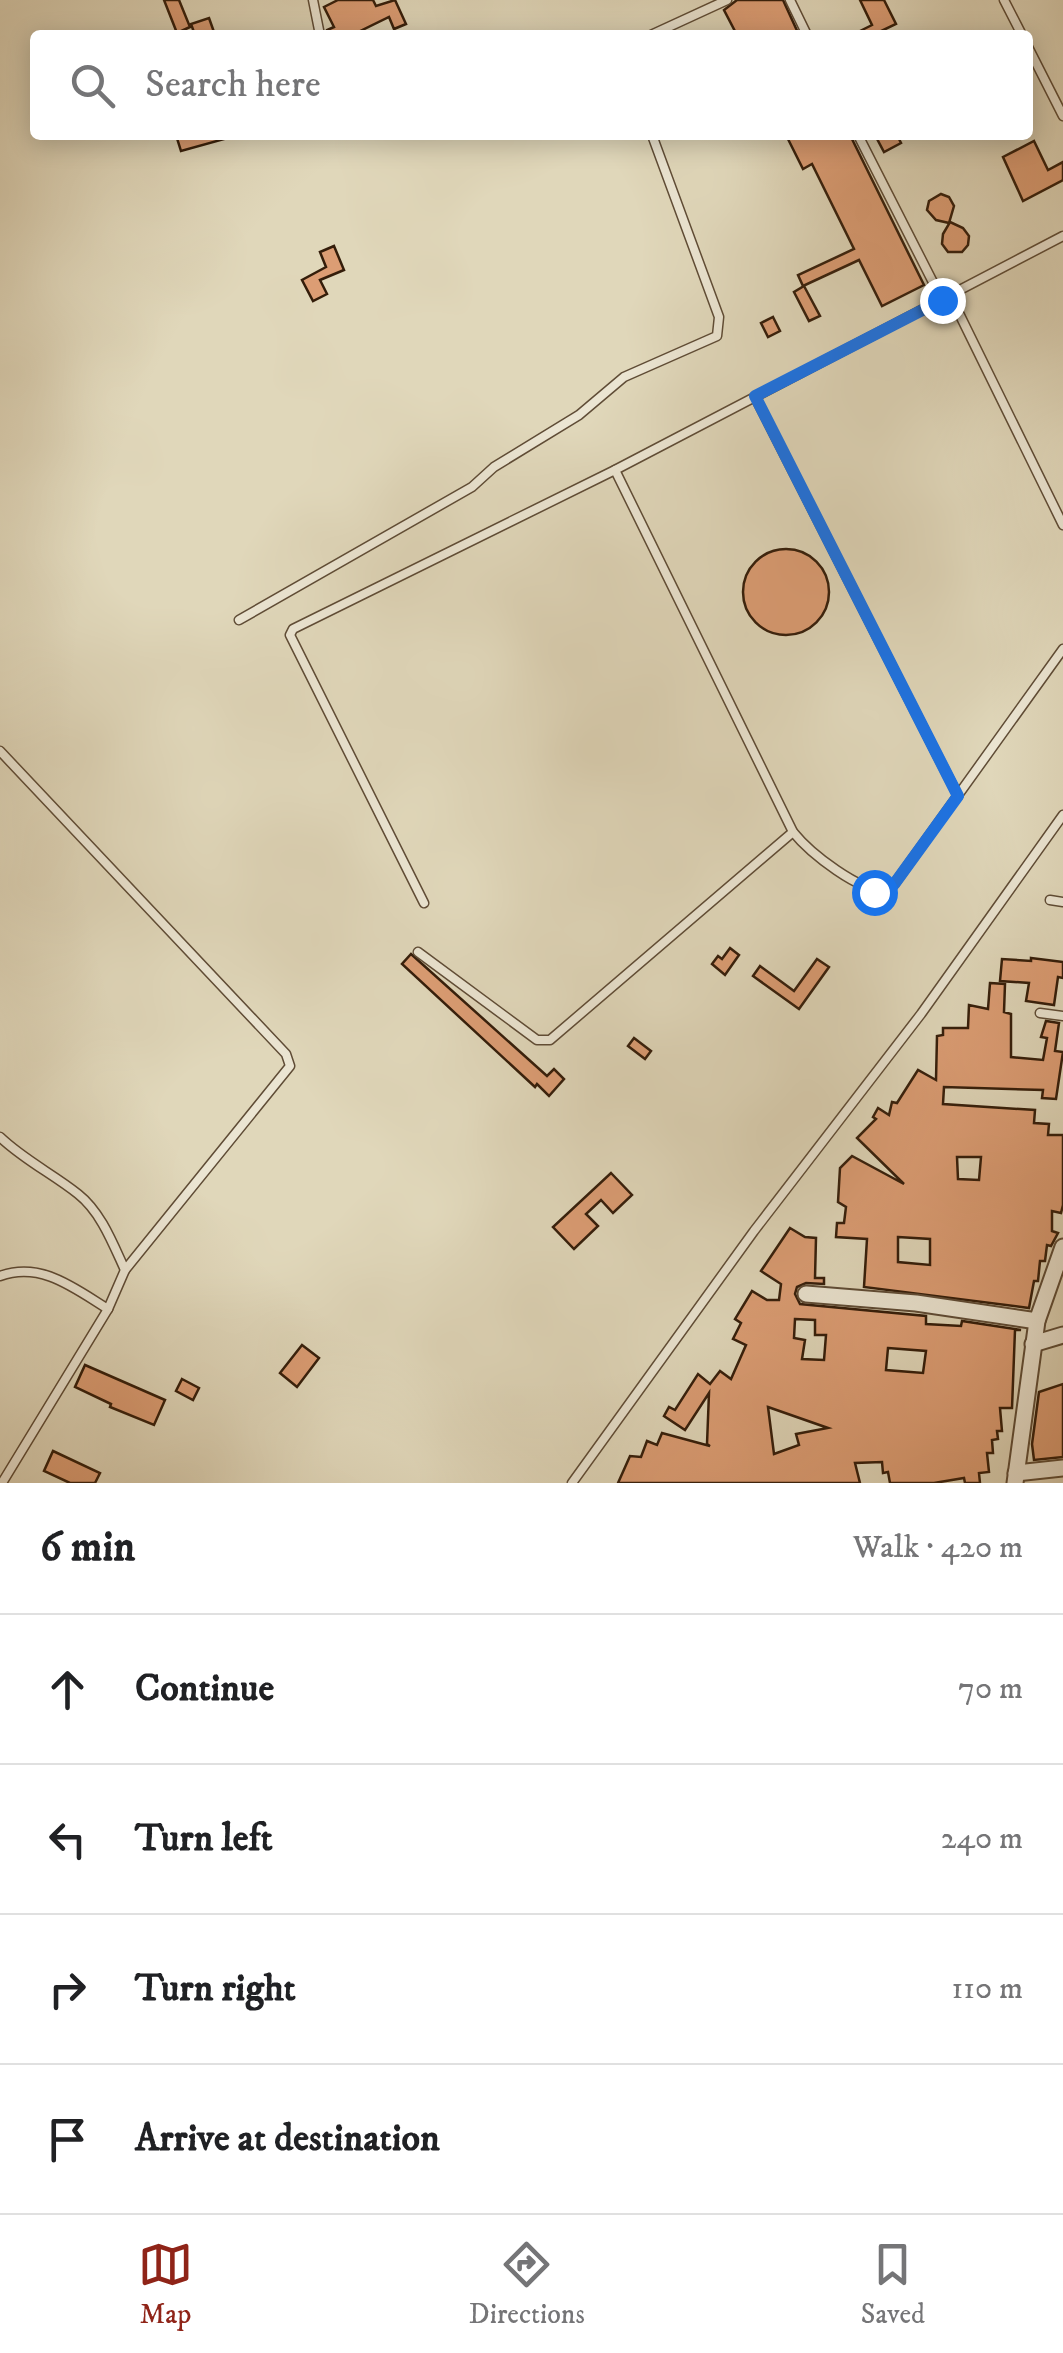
<!DOCTYPE html>
<html lang="en">
<head>
<meta charset="utf-8">
<style>
  :root { --surface:#fff; --page:#f6f6f6; --text:#202124; --muted:#757577; --line:#e0e0e0; --accent:#8f2418 }
  body { margin:0; font-family:"IM FELL DW Pica",serif; background:var(--page); color:var(--text) }
  .stop { position:absolute; width:30px; height:30px; margin:-22px; border:8px solid #1a73e8; border-radius:50%; background:#fff }
  .stop.end { background:#1a73e8; border-color:#fff; box-shadow:0 2px 10px #0008 }
  .list { margin:0; padding:0; list-style:none }
  h2 { display:flex; justify-content:space-between; align-items:center; height:130px; margin:0; padding:0 40px; font-size:42px }
  h2 small { font-size:32px; font-weight:400; color:var(--muted) }
  .list li { display:grid; grid-template-columns:65px 1fr auto; gap:30px; align-items:center; box-sizing:border-box; height:150px; padding:0 40px; border-top:2px solid var(--line) }
  .list b { display:block; font-size:38px; white-space:nowrap }
  .list em { font-size:32px; font-style:normal; color:var(--muted) }
  .icon { flex:none; width:55px; height:55px; fill:none; stroke:currentColor; stroke-width:2; stroke-linecap:round; stroke-linejoin:round }
  .map { position:relative; flex:none; width:1063px; height:1483px; overflow:hidden }
  .search { position:absolute; background:var(--surface); box-shadow:0 5px 25px #0003; left:30px; right:30px; top:30px; height:110px; display:flex; align-items:center; gap:25px; box-sizing:border-box; padding:0 35px; border-radius:10px; color:var(--muted); font-size:38px }
  .sheet { height:730px; background:var(--surface) }
  nav { display:flex; justify-content:space-around; align-items:center; box-sizing:border-box; height:140px; border-top:2px solid var(--line); background:var(--surface); font-size:28px; color:var(--muted) }
  nav a { display:grid; justify-items:center; gap:5px }
  nav .on { color:var(--accent) }
  .map>svg:first-child { display:block }
</style>
</head>
<body>
<div class="map">
<svg width="1063" height="1483" viewBox="0 0 1063 1483">
  <rect width="100%" height="100%" fill="#e0d7ba"/>
  <filter id="stains"><feTurbulence type="fractalNoise" baseFrequency=".002" numOctaves="4"/><feColorMatrix values="0 0 0 0 .2 0 0 0 0 .09 0 0 0 0 .02 0 0 0 .5 -.17"/></filter>
  <radialGradient id="worn" r=".72"><stop offset=".6" stop-color="#630" stop-opacity="0"/><stop offset="1" stop-color="#630" stop-opacity=".3"/></radialGradient>
  <g fill="#dc9d74" stroke="#341d0a" stroke-width="2.5" fill-rule="evenodd">
    <path d="M164,0H179L190,27L177,33Z"/>
    <path d="M338,0H373L376,6L395,0L406,24L394,29L389,17L352,35H327V30L334,27L324,7Z"/>
    <path d="M737,0H783L799,35H737L724,10Z"/>
    <path d="M860,0H884L896,24L873,35H852L872,25Z"/>
    <path d="M209,18L214,32L195,35L191,24Z"/>
    <path d="M176,135H227L228,138L181,151Z"/>
    <path d="M786,135H850L924,285L882,306L859,260L803,286L798,275L854,249L812,164L803,169Z"/>
    <path d="M875,135H897L901,143L884,152Z"/>
    <path d="M1034,141L1048,170L1063,162V180L1023,201L1003,157Z"/>
    <path d="M941,194L949,197L954,206L949,223L936,220L927,210L929,201Z"/>
    <path d="M950,222L963,228L969,236L968,245L962,252H948L942,244L943,234Z"/>
    <path d="M334,246L344,270L320,280L327,294L313,301L302,280L326,267L320,252Z"/>
    <path d="M804,286L820,316L809,321L794,292Z"/>
    <path d="M773,317L780,331L768,337L761,323Z"/>
    <circle cx="786" cy="592" r="43"/>
    <path d="M730,948L739,955L725,975L712,964L718,956L722,959Z"/>
    <path d="M411,954L547,1076L554,1069L564,1079L549,1096L537,1084L535,1087L402,964Z"/>
    <path d="M1031,958L1063,962V978L1058,977L1054,1005L1026,1001L1029,983L1000,981L1002,959L1031,961Z"/>
    <path d="M817,959L829,967L799,1009L753,976L760,966L794,991Z"/>
    <path d="M990,983L1005,984L1004,1012L1011,1014V1057L1043,1060L1047,1038L1041,1037L1046,1021L1059,1023L1055,1051L1063,1052L1056,1099L1042,1098L1043,1090L944,1087L943,1104L1035,1110L1034,1123L1049,1124L1048,1135H1063V1205L1061,1213L1052,1211V1231L1058,1233L1051,1246L1047,1245L1045,1261H1040L1038,1281H1034L1029,1308L864,1287L867,1239L836,1237L837,1223H844L846,1207L838,1202L840,1168L852,1156L904,1184L857,1138L876,1119L873,1117L878,1108L889,1115L892,1102L897,1103L918,1070L936,1080L937,1036L943,1035V1028H968L969,1005L988,1009ZM957,1157H981L979,1180L958,1179ZM898,1237L930,1239V1265L898,1262Z"/>
    <path d="M634,1038L651,1051L645,1059L628,1046Z"/>
    <path d="M611,1173L632,1195L613,1213L601,1200L586,1214L598,1226L574,1249L553,1227Z"/>
    <path d="M790,1228L805,1237L816,1238L815,1278H824V1284L806,1283L797,1287L795,1294L800,1304L926,1316V1324L961,1326L962,1321L1021,1330H1015L1012,1408H1000L1002,1431H997L998,1439L992,1440L993,1453H987L989,1472L979,1473L980,1483H965L964,1478L934,1483H890L888,1472L883,1473L882,1462L855,1463L860,1483H618L630,1456L641,1457L647,1441L657,1445L662,1433L710,1446L707,1444L709,1393L685,1430L664,1416L669,1407L675,1410L698,1374L710,1384L720,1371L731,1379L746,1345L733,1339L741,1323L735,1319L752,1291L767,1300H779L781,1284L761,1271ZM795,1319L815,1320V1335H826L824,1360L802,1359L805,1340L794,1338ZM888,1348L926,1351L923,1373L886,1370ZM768,1407L828,1428L796,1434L799,1445L774,1454Z"/>
    <path d="M302,1345L319,1358L297,1387L280,1373Z"/>
    <path d="M85,1365L165,1400L154,1425L110,1407L111,1404L75,1387Z"/>
    <path d="M182,1379L199,1388L193,1400L176,1391Z"/>
    <path d="M1063,1384V1457L1034,1460L1032,1444L1039,1392Z"/>
    <path d="M53,1451L100,1473L95,1483H70L44,1471Z"/>
  </g>
  <g fill="none" stroke-linecap="round" stroke-linejoin="round">
    <defs>
      <g id="lane">
        <path d="M313,0L320,35"/>
        <path d="M790,0L807,35"/>
        <path d="M1004,0L1022,35"/>
        <path d="M651,35L727,0"/>
        <path d="M1028,47L1063,116"/>
        <path d="M858,135L942,300"/>
        <path d="M950,295L1063,525"/>
        <path d="M755,397L958,796"/>
        <path d="M615,470L793,832C810,853 860,893 888,891L895,883L1063,649"/>
        <path d="M239,620L472,487L494,467L579,415L624,377L717,336L719,317L652,135"/>
        <path d="M0,751L286,1054L290,1066L125,1270"/>
        <path d="M1050,900L1063,902"/>
        <path d="M424,903L290,635L293,629L615,470L1063,236"/>
        <path d="M418,952L537,1040H550L793,832"/>
        <path d="M1040,1013L1063,1016"/>
        <path d="M0,1137C24,1160 53,1174 78,1194C101,1212 113,1244 125,1270L108,1309L2,1483"/>
        <path d="M0,1276C41,1261 74,1288 108,1309"/>
        <path d="M572,1483L754,1231L921,1014L1063,815"/>
      </g>
      <g id="street">
        <path d="M806,1294L916,1303L1037,1321"/>
        <path d="M1033,1344L1063,1335"/>
        <path d="M1016,1473L1063,1468"/>
        <path d="M1015,1483L1037,1321L1063,1247"/>
      </g>
    </defs>
    <use href="#lane" stroke="#5f4c36" stroke-width="11"/>
    <use href="#street" stroke="#5f4c36" stroke-width="19"/>
    <use href="#lane" stroke="#ebe5d2" stroke-width="8"/>
    <use href="#street" stroke="#ebe5d2" stroke-width="15"/>
  </g>
  <g fill="none" stroke-linecap="round" stroke-linejoin="round">
    <path stroke="#1a73e8" stroke-width="12" d="M874,892L888,891L895,883L958,796L755,396L942,300"/>
  </g>
  <rect width="100%" height="100%" filter="url(#stains)"/>
  <rect width="100%" height="100%" fill="url(#worn)"/>
</svg>
<div class="stop" style="left:874px;top:892px"></div>
<div class="stop end" style="left:942px;top:300px"></div>
<div class="search"><svg class="icon" aria-label="search" viewBox="0 0 24 24"><circle cx="10" cy="10" r="6"/><path d="M15 15l6 6"/></svg>Search here</div>
</div>
<section class="sheet">
<h2>6 min<small>Walk · 420 m</small></h2>
<ul class="list">
<li><svg class="icon" aria-label="ahead" viewBox="0 0 24 24"><path d="M12 20V5M6 11l6-6 6 6"/></svg><div><b>Continue</b></div><em>70 m</em></li>
<li><svg class="icon" aria-label="left" viewBox="0 0 24 24"><path d="M17 20v-9H6M10 6l-5 5 5 5"/></svg><div><b>Turn left</b></div><em>240 m</em></li>
<li><svg class="icon" aria-label="right" viewBox="0 0 24 24"><path d="M7 20v-9h11M14 6l5 5-5 5"/></svg><div><b>Turn right</b></div><em>110 m</em></li>
<li><svg class="icon" aria-label="arrive" viewBox="0 0 24 24"><path d="M6 21V4h12l-3 4 3 4H6"/></svg><div><b>Arrive at destination</b></div></li>
</ul>
</section>
<nav>
<a class="on"><svg class="icon" aria-label="map" viewBox="0 0 24 24"><path d="M3 6l6-2 6 2 6-2v14l-6 2-6-2-6 2zM9 4v14M15 6v14"/></svg>Map</a>
<a><svg class="icon" aria-label="directions" viewBox="0 0 24 24"><path d="M12 3l9 9-9 9-9-9zM9 14v-3h6M13 9l2 2-2 2"/></svg>Directions</a>
<a><svg class="icon" aria-label="saved" viewBox="0 0 24 24"><path d="M7 4h10v16l-5-4-5 4z"/></svg>Saved</a>
</nav>
</body>
</html>
